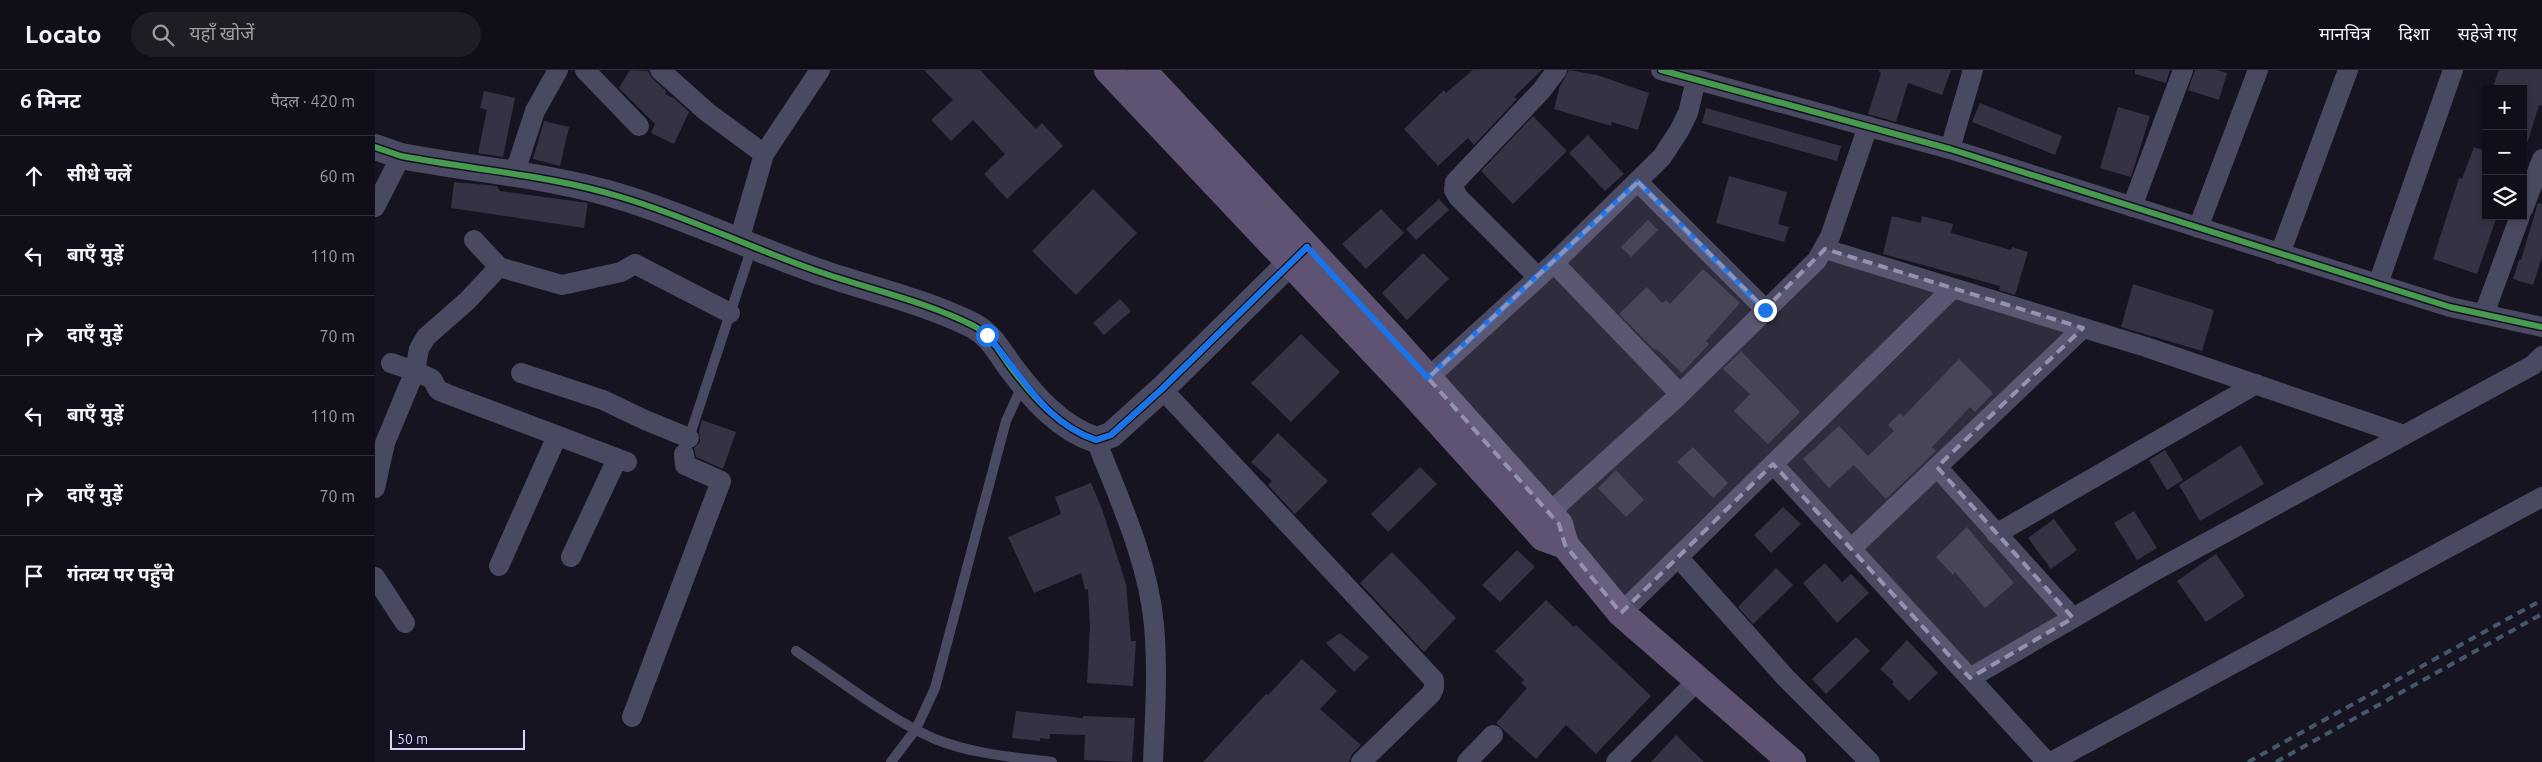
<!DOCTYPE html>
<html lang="hi">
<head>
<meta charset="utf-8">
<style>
  :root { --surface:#100f19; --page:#1e1d26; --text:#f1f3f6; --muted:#9c9ca2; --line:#302f38 }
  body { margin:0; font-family:Ubuntu,"Noto Sans Devanagari",sans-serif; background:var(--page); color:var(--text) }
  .controls { position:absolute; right:15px; top:15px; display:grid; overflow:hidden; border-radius:0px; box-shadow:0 2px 8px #0003 }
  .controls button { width:45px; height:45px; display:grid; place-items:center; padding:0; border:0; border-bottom:1px solid var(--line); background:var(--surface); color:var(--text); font:25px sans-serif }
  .scale { position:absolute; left:15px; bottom:12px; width:135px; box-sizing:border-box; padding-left:5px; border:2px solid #d9d4ff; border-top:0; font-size:14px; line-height:18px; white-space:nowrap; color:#d9d4ff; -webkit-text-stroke:4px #130f26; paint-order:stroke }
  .stop { position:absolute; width:15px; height:15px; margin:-11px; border:4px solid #1a73e8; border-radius:50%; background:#fff }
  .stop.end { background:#1a73e8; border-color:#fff; box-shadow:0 1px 5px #0008 }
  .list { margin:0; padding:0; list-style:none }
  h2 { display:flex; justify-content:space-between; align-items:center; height:65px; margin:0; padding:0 20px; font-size:21px }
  h2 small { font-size:16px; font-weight:400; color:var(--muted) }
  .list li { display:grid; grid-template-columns:32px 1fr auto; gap:15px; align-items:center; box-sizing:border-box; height:80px; padding:0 20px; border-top:1px solid var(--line) }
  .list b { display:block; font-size:19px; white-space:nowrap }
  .list em { font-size:16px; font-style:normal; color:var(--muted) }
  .icon { flex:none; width:28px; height:28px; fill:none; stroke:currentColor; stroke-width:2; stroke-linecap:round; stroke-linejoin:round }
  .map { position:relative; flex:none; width:2167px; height:692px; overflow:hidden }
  header { display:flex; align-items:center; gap:30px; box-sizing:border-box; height:70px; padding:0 25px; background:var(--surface); border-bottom:1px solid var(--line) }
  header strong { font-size:24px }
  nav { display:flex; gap:28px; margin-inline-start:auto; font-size:18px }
  .search { width:350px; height:45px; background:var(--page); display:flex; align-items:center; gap:12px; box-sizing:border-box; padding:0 18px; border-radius:28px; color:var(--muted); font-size:19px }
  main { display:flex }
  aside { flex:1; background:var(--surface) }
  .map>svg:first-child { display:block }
</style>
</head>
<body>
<header>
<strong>Locato</strong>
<div class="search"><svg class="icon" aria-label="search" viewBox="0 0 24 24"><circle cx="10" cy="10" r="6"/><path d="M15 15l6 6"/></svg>यहाँ खोजें</div>
<nav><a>मानचित्र</a><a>दिशा</a><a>सहेजे गए</a></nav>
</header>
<main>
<aside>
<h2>6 मिनट<small>पैदल · 420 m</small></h2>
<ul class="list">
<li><svg class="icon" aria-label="ahead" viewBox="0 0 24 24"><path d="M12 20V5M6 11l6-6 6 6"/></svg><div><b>सीधे चलें</b></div><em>60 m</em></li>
<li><svg class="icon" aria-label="left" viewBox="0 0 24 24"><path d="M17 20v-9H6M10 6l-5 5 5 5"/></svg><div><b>बाएँ मुड़ें</b></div><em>110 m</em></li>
<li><svg class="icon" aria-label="right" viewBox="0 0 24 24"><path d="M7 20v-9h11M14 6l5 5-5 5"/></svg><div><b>दाएँ मुड़ें</b></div><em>70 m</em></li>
<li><svg class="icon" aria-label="left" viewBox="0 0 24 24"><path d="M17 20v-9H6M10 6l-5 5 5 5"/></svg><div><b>बाएँ मुड़ें</b></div><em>110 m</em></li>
<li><svg class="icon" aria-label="right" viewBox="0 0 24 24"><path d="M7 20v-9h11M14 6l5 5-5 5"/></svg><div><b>दाएँ मुड़ें</b></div><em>70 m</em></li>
<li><svg class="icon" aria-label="arrive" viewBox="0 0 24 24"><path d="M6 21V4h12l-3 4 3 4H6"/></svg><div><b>गंतव्य पर पहुँचे</b></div></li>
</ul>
</aside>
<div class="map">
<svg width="2167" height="692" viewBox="0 0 2167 692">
  <rect width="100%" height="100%" fill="#161421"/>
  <g fill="#343243">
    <path d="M255,0L273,1L277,8L291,21L290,24L299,28L314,42L299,74L276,63L280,54L244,18Z"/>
    <path d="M549,0H605L661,59L667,53L688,76L632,129L609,104L630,84L598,50L576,71L556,50L578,30Z"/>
    <path d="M1098,0H1167L1139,27L1142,29L1099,75L1093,68L1063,96L1029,59L1069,20L1071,23Z"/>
    <path d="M1194,0L1222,5L1274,23L1263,60L1237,52L1236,56L1179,39L1185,16Z"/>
    <path d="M1503,0H1576L1567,25L1533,13L1521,52L1493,44L1506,3Z"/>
    <path d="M1760,0H1795L1791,13L1760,4Z"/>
    <path d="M1820,0H1842L1852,3L1844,30L1813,20Z"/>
    <path d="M2124,0H2167V36L2164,35L2152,74H2148V19H2117Z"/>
    <path d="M109,21L140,28L128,87L103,83L112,40L105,38Z"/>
    <path d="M1605,33L1687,66L1680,85L1597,52Z"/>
    <path d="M1743,37L1775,46L1756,107L1725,98Z"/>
    <path d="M1331,38L1466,76L1462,91L1327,53Z"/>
    <path d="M1158,46L1192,81L1138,134L1106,101Z"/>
    <path d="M169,51L194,57L185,96L158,89Z"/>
    <path d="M1213,65L1249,104L1230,121L1194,83Z"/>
    <path d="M2099,77L2111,81V146H2122L2102,204L2058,189L2084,108L2087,109Z"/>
    <path d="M1354,106L1412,122L1403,154L1414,157L1409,172L1341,153Z"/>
    <path d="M79,112L122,116L125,121L213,133L209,158L76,138Z"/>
    <path d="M718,119L762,163L701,225L657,181Z"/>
    <path d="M1064,129L1074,140L1041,170L1031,159Z"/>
    <path d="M2163,133L2167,134V187L2158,215L2138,209L2144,190H2146Z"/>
    <path d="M1006,139L1029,163L991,199L967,174Z"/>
    <path d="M1517,146L1546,153L1547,146L1578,154L1576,163L1636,180L1637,177L1653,182L1640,225L1624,220L1625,216L1508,184Z"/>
    <path d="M1273,150L1283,160L1256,187L1246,177Z"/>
    <path d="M1048,183L1074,209L1032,250L1007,223Z"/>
    <path d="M1328,199L1365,233L1331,271L1334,274L1307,303L1282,279L1280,280L1244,244L1272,217L1287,233L1291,230L1295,234Z"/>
    <path d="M1758,214L1839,240L1827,281L1746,257Z"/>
    <path d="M745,229L756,241L729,265L718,253Z"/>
    <path d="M926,264L965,302L916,352L876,313Z"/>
    <path d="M1366,281L1425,342L1393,374L1359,341L1375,324L1348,299Z"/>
    <path d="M1584,289L1618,323L1600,342L1595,337L1557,377L1561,381L1511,429L1479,395L1454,418L1428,389L1464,356L1493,386L1519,361L1513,355L1525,343L1528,347Z"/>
    <path d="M327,350L361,362L348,399L321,387L319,378L325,372L324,361Z"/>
    <path d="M903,363L953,411L920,444L893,415L897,411L876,392Z"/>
    <path d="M1866,375L1889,414L1825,451L1804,415Z"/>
    <path d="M1318,377L1353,413L1338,428L1302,392Z"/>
    <path d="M1790,380L1808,410L1792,420L1774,390Z"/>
    <path d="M1045,397L1062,414L1013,462L996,444Z"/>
    <path d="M1241,400L1269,430L1251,447L1223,418Z"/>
    <path d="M716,413L727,439L751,514L756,571H761L758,616L712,613L715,556L713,519L710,520L706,503L659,523L633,467L686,444L680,427Z"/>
    <path d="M1408,437L1426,454L1396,483L1379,465Z"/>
    <path d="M1759,441L1782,478L1762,490L1739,453Z"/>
    <path d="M1679,449L1702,480L1676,499L1653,468Z"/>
    <path d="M1592,457L1639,513L1610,538L1580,502L1578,505L1561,487Z"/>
    <path d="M1142,480L1160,497L1125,532L1107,515Z"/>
    <path d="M1017,482L1081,548L1049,582L985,513Z"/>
    <path d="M1841,484L1870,526L1831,552L1802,511Z"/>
    <path d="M1450,493L1467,512L1476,504L1494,523L1462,553L1428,513Z"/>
    <path d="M1401,498L1418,515L1378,554L1363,537Z"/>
    <path d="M1171,530L1199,557L1201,555L1276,626L1221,684L1191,655L1161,689L1121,653L1152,618L1146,613L1149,610L1120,581Z"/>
    <path d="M965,563L994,587L979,602L951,573Z"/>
    <path d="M1481,567L1495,581L1451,624L1437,609Z"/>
    <path d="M1532,570L1563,603L1534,631L1517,614L1519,612L1505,599Z"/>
    <path d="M927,589L962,621L945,639L986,675L977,684L974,692H828L891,624L893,625Z"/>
    <path d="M641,641L708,648V646L760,648L757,692L709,690L710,665L675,664V669L665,668V671L637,668Z"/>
    <path d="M1301,665L1329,692H1276Z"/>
  </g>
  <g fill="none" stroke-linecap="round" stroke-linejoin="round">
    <g stroke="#4a4962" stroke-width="10">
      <path d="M313,371L377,177"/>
      <path d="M421,581C465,610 512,648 560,669C597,684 638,687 677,692"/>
      <path d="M516,692L541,659L560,618L631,351L648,314"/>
    </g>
    <g stroke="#4a4962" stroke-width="20">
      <path d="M210,0L264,56"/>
      <path d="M285,0L332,42L389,84"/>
      <path d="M1286,0L1575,79L2075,237L2167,257"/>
      <path d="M1575,79L1598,0"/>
      <path d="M139,105L160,41L183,0"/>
      <path d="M1263,112L1390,239"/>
      <path d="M0,137L26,86"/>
      <path d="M1757,137L1808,0"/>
      <path d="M2148,139L2167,89"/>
      <path d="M1823,158L1883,0"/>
      <path d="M99,170L124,197"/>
      <path d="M364,171L389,84L445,0"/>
      <path d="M1450,179L1771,277L2029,365"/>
      <path d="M1905,184L1973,0"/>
      <path d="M1179,193L1305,324"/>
      <path d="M1163,207L1083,127L1079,120L1080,112L1166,21L1182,0"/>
      <path d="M2003,214L2078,0"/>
      <path d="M2109,244L2145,146"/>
      <path d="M16,293L40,301L44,279L51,267L92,231L124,197L187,215L246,202L260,194L355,243"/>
      <path d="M146,303L228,330L270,350L314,368"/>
      <path d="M1053,308L1179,193L1287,87L1304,61L1313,43L1321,10"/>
      <path d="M787,319L1059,610V618L1056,624L986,692"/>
      <path d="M721,370C744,429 773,490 779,555C783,600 780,647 778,692"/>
      <path d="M1398,394L1672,692"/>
      <path d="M1562,397L1698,548"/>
      <path d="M0,418L10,373L40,301L57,309L63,320L72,324L252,392"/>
      <path d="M1174,443L1300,329L1442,190L1455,167L1493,56"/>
      <path d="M1621,464L1881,314"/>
      <path d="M1476,479L1708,258"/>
      <path d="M196,487L242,389"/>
      <path d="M1303,487L1410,607L1495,692"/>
      <path d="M124,496L182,366"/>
      <path d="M0,507L30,553"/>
      <path d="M1246,543L1577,219"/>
      <path d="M1595,608L1774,504L2158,295L2167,286"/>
      <path d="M257,647L346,411L310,395L309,384"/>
      <path d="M1092,692L1118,665"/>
      <path d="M1241,692L1323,610"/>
      <path d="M1676,692L2167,427"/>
    </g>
    <path stroke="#4a4962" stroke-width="26" d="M0,77L26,86C99,100 175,105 246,127C313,147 376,178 442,201C493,219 550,231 599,256C617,266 625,283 637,299C659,328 685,358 721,370L736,365L787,319L931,177"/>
    <g stroke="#5e5373" stroke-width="28">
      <path d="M733,0L1038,323L1168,467L1190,475"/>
      <path d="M767,0L1017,268L1184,454L1190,475L1246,543L1417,692"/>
    </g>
    <g stroke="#43596b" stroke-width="4" stroke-dasharray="8 6" stroke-linecap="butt">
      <path d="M1873,692L2167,530"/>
      <path d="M1901,692L2167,544"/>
    </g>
    <defs>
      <g id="cycleway">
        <path d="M1286,0L1575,79L2075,237L2167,257"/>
        <path d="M0,77L26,86C99,100 175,105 246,127C313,147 376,178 442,201C493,219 550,231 599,256C617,266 625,283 637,299C659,328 685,358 721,370L736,365L787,319L932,177"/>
      </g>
    </defs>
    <use href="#cycleway" stroke="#130f26" stroke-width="9"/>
    <use href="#cycleway" stroke="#469c4c" stroke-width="6"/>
  </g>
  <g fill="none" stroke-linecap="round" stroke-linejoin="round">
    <path stroke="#1a73e8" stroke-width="6" d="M612,265C646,303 669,353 721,370L736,365L787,319L932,177L1053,308L1263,112L1390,240"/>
  </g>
  <path fill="#9591b1" fill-opacity="0.2" stroke="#9591b1" stroke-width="4" stroke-dasharray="10 6" stroke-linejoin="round" d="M1263,112L1390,239L1450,179L1708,258L1562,397L1698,548L1595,608L1398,394L1246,543L1190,475L1184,454L1053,308Z"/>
</svg>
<div class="controls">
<button>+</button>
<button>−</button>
<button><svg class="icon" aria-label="layers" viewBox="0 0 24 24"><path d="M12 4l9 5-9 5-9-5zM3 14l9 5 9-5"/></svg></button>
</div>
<div class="scale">50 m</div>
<div class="stop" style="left:612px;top:265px"></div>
<div class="stop end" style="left:1390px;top:240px"></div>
</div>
</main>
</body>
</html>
